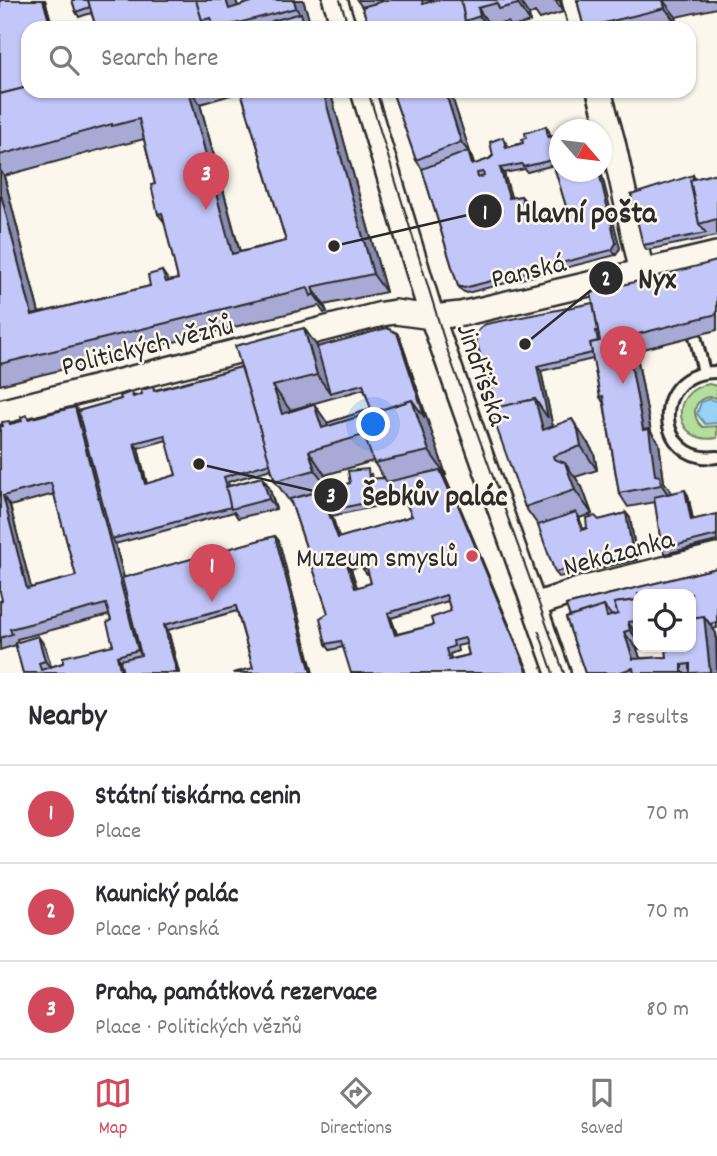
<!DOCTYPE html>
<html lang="en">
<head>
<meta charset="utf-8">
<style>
  :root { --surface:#fff; --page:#f7f7f7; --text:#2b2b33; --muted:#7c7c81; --line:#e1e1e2; --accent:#d1495b }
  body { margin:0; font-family:Dekko,sans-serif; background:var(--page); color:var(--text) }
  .controls { position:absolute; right:21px; bottom:21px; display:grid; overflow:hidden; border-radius:14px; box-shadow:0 2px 5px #0004 }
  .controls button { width:63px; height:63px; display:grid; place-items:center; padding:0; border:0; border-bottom:2px solid var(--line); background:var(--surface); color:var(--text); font:35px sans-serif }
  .compass { position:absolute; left:549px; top:119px; width:63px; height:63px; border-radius:50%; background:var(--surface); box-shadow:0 2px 5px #0004; rotate:118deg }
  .you { position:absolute; left:374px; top:425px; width:24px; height:24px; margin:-18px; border:5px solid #fff; border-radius:50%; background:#1a73e8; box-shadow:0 0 0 10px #1a73e833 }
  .badge { display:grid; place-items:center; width:46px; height:46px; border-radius:50%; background:var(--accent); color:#fff; font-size:23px; font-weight:700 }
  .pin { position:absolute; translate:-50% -58px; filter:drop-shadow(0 2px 4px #0008) }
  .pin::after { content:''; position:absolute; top:37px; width:24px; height:21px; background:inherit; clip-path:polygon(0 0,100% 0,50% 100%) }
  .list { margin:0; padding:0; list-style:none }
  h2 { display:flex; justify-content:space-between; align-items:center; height:91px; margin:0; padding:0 28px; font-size:30px }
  h2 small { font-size:23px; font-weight:400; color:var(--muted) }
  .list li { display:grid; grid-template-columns:46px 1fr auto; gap:21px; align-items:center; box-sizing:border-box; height:98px; padding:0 28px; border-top:2px solid var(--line) }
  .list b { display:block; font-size:26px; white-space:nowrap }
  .list p { margin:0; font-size:23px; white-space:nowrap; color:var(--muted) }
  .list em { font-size:23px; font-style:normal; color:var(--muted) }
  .icon { flex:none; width:38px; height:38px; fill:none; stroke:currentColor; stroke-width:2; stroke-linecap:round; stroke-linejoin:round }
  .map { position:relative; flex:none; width:717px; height:673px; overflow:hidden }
  .search { position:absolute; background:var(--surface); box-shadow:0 2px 5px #0004; left:21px; right:21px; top:21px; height:77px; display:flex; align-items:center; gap:18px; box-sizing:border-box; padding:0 24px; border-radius:21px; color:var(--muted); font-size:26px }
  .sheet { height:385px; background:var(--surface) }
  nav { display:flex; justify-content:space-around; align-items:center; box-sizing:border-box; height:98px; border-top:2px solid var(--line); background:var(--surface); font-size:19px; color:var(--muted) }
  nav a { display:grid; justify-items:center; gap:4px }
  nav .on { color:var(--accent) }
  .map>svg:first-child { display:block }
</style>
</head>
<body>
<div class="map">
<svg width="717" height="673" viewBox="0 0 717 673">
  <rect width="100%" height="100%" fill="#fbf7ec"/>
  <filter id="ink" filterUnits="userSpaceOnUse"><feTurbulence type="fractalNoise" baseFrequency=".0143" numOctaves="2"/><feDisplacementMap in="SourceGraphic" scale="14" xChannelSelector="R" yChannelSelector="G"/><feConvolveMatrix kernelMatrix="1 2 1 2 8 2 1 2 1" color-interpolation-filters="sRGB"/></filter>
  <g filter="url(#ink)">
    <path fill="#b3de9c" stroke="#6f8464" stroke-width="2" d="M709,384L717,386V398C697,392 687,414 703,427L717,426V438C675,446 666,391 709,384Z"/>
    <path fill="#97d2f7" stroke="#6c8fa5" stroke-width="2" d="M709,399L717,401V423L705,424L697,414L701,402Z"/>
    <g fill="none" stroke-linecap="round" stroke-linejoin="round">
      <defs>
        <g id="lane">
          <path d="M695,336L704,372"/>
          <path d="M717,372C648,371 655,465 717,457"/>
        </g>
        <g id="street">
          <path d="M335,0L344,28"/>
          <path d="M574,0L582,28"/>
          <path d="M363,91L432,317L558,673"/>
          <path d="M599,91L613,142L642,273"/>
          <path d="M0,412L382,314L395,312L432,317L461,314L717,254"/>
          <path d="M535,605L581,589L717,556"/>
        </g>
      </defs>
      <use href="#lane" stroke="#2b2b2b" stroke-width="16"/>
      <use href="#street" stroke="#2b2b2b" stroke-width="28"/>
      <use href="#lane" stroke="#fbf7ec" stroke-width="10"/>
      <use href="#street" stroke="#fbf7ec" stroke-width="23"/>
      <g stroke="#2b2b2b" stroke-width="2">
        <path d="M340,0L349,28"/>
        <path d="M368,91L449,355L564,673"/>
        <path d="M539,632L553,673"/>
      </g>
    </g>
    <g fill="#a8aad5" stroke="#2b2b2b" stroke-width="2" fill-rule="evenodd">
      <path d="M0,0H45L53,28H28V91H330L386,292L324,305L327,312L324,313L319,306L0,385ZM241,92L286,241L240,252L200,104ZM144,139L155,184L158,214L165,223L178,279L169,281L162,271L150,286L39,313L4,176L124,143L125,144Z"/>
      <path d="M72,0H236L238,6L252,2L251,0H303L312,28H78L95,23L91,13L79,17L76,12Z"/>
      <path d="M357,0H560L563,12L540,19L535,12L529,15L530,22L512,27L508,22L490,26L491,28H370L362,7Z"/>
      <path d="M577,0H717V8L676,17L678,26L670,28H584Z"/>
      <path d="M392,91H450L474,165L489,159L506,142L508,147L523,143L546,126L549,131L551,137L620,248L616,255L467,293L462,291L458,286L422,169L416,160ZM554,165L568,213L548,218L544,212L528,214L525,201L521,196L511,198L504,173L525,169L527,172ZM487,206L494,209L500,207L502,211L491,224L485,226L481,211Z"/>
      <path d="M717,173V236L647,250L643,245L693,175L695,179Z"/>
      <path d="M717,261V330L636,351L651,432L659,443L664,482L670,490V493L688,495L693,520L717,514V541L665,554L662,549L655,502L628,507L619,493L604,404L600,397L593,359L541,371L552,423L553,426L588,443L594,453L597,470L575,477L582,487L592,514L579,518L583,529L587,528L599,520L626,513L630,518L637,560L559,577L555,572L538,525L525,507L497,408L593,303Z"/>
      <path d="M304,328L317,347L400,338L446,475H444L455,500L459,505L529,673L343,647L330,650L326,644L328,613L292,505L275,481L271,469L228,482L229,486L262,477L269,487L276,509L238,518L234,512L115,544V543L124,578L275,536L279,541L253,668L237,611L168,630L179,673H23L16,645L0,650V601L2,600L0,427L75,407L78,411L121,399L131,392L134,396L142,394L153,387L155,390L241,367ZM364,389L371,409L327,423L314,404L290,411V410ZM167,440L176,475L147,484L138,448ZM373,461L384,478L372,479L371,474L350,483L330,488L325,475ZM54,494L76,576L31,588L10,506ZM405,500L412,516L339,538L332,516ZM362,565L363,569L367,574H369L371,583L357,588L351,569ZM448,601L451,611L433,625L397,634L391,618ZM109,615L111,620L113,645L51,667L45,646L18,642L17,639ZM466,644L469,655L451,659L450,654L458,651L457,646Z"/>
      <path d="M717,568V628L713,629L716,633L717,638V673H585L566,618L570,617L566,605ZM638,594H691V647H666L667,657L640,658L637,649L643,648L638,647Z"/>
    </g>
    <g fill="#888bae" stroke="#2b2b2b" stroke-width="2">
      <path d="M43,0H45L53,28H51Z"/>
      <path d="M226,0H236L242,22L229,9Z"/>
      <path d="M294,0H303L312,28H305L302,17L296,8Z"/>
      <path d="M517,0H519L529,15L530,22L518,4Z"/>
      <path d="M555,0H560L563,12Z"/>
      <path d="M663,0L676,17L678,26L665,8Z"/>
      <path d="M478,8L490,26L491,28H488L480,16Z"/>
      <path d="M189,91H191L200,104L245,272L232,254Z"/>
      <path d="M323,91H330L386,292L373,274Z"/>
      <path d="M445,91H450L476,170L472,165L468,151L461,142Z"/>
      <path d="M500,168L504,173L513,203L509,198Z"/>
      <path d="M0,170L4,176L44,333L32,315L0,191Z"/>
      <path d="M601,171L620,248L616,255L612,250L599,172Z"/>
      <path d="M521,196L525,201L529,219L526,214Z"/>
      <path d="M477,206L481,211L487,232L483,227Z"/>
      <path d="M312,287L324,305L327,312L314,294Z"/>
      <path d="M304,328L321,352L330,393L317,375Z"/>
      <path d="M397,333L400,338L446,475L429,451L412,400Z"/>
      <path d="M626,337L636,351L651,432L659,443L664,482L670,490L671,499L655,475L643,430Z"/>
      <path d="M537,366L541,371L552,423L560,453L543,430L535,399Z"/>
      <path d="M273,386L290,410L298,437L282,414Z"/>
      <path d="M314,404L331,428H322Z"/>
      <path d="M75,407L82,416L112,539L115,543L145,660L138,650Z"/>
      <path d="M572,419L594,453L597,470L581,446Z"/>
      <path d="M134,443L138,448L148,489L145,484Z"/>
      <path d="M309,451L325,475L332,493L315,470Z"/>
      <path d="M565,463L582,487L592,514L575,490Z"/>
      <path d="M440,470L444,475L457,504L453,499Z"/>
      <path d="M262,477L269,487L276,509L269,499Z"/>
      <path d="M685,490L688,495L694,525L691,520Z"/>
      <path d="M3,496L10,506L34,599L27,589Z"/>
      <path d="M456,500L459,505L529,673H528Z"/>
      <path d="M328,511L332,516L341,543L338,538Z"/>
      <path d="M576,512L579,517L585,535L582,530Z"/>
      <path d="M626,513L630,518L637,560L633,555Z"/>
      <path d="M275,536L279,541L313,673H311Z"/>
      <path d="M347,564L351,569L359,593L355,588Z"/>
      <path d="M388,613L391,618L399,640L395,635Z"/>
      <path d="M704,616L716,633L717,673H711L710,672Z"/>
      <path d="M628,622L638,637V641L630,630Z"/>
      <path d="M164,625L168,630L179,673H177Z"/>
      <path d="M624,632L637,649L645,673L633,659Z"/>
      <path d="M38,636L45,646L52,670L45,661Z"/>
      <path d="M117,656L124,665L126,673H121Z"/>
    </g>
    <g fill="#c3c6f8" stroke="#2b2b2b" stroke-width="2" fill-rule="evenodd">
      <path d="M0,0H43L51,28H28V87L0,94Z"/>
      <path d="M72,0H88L90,7L76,12Z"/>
      <path d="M88,0H196L202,20L204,24L188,28H177V26L170,28H96Z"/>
      <path d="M196,0H226L229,9L252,2L251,0H294L296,8L219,28H214L211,18L202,20Z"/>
      <path d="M387,0H422L423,4L436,0H461L465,21L468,25L460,28H370L362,7Z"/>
      <path d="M461,0H517L518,4L499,9L497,3L478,8L480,16L465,21Z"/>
      <path d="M577,0H663L665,8L584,28Z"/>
      <path d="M301,13L305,28H274L272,21Z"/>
      <path d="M95,23L96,28H78Z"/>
      <path d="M28,87V91H189L232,254L286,241L241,91H323L373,274L312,287L314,294L311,296L308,288L0,364V191L32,315L150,286L148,275L162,271L166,282L178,279L162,213L158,214L151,185L155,184L139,119L112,126V124L0,155V94Z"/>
      <path d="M392,91H445L461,142L416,160Z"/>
      <path d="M546,126L548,137L559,135V172H599L616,243L612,250L464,288L458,286L422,169L468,151L472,165L489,159L493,156L490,142L503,137L506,148L523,143L522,139L526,138L525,133ZM552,160L568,213L545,218L544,212L526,214L521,196L509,198L500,168L522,164L523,167ZM483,172L484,176L478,178L477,173ZM484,201L491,204L498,202L502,211L489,216L491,224L483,227L477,206Z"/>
      <path d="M717,173V219L699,224L690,180Z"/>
      <path d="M693,175V179L690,180L699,224L706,233L643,245L631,195Z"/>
      <path d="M717,261V314L626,337L643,430L649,429L655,475L660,476L661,485L619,493L603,396L600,397L590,343L600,341L591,293Z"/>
      <path d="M593,303L598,331H596L598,341L590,343L592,353L537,366L548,418L535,399L497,408L476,341L477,333L481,327L486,324Z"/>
      <path d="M304,328L317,375L273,386L282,414L314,404L322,428L412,400L429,451L374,463L364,435L309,451L315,470L275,481L235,346Z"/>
      <path d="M387,328L397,333L425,418L412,400L328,426L327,423L371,409L363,384L330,393L317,347Z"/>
      <path d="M241,367L270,463L224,477L227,487H226L231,507L112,539L78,411L121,399L120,396L131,392L133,397L142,394L141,390L153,387L154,391ZM165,435L176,475L145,484L134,443Z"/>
      <path d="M535,399L543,430L572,419L578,430L581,446L553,456L554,459L565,463L575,490L525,507L490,409Z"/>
      <path d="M75,407L138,650L117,656L121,673H23L15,643L38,636L45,661L39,663L41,670L63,663V657L113,645L107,623L111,620L106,604L10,629L12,634L0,638V601L2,600L0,592V427L3,426L2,422L9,421L10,424L22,421L21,417L27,415L28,419ZM51,483L76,576L27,589L3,496Z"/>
      <path d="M368,469L369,479L384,478L387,482L440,470L453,499L456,500L528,673H351L341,641L326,644L320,618L328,613L290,499L350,483L348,471ZM402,495L412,516L338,538L328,511ZM361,559L363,569L367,568L371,583L355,588L347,564ZM446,595L451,611L431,618L433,625L395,635L388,613ZM465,638L469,655L449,660L446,649L454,646L453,641Z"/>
      <path d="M262,477L269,499L231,509L226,487Z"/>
      <path d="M685,490L691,520L717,514V535L662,549L654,497Z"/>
      <path d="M576,512L582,530L587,528L586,518L595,516L599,520L626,513L633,555L555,572L538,525Z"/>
      <path d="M275,536L311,673H233L253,668L236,606L164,625L177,673H123L120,660L141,655L122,578Z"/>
      <path d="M717,568V622L710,624L704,616L691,618V594H638V600L614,603L618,614L612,616L604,606L570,617L566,605Z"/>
      <path d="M638,600V621L628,622L630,630L624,632L633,659L667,657L666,647H691V618L704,616L710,672L690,673V664L682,665V673H634L633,668L617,673H585L566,618L604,606L607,617L618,614L614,603Z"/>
    </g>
  </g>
  <circle fill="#d1495b" stroke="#fbf7ec" stroke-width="2.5" cx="472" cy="556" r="7"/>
  <g text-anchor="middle" stroke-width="5" stroke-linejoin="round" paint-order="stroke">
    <g font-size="28" fill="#2b2b2b" stroke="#fbf7ec">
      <text transform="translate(528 269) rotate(-13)" y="10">Panská</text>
      <text transform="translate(147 344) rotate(-14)" y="10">Politických vězňů</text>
      <text transform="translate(484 374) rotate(71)" y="10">Jindřišská</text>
      <text transform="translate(618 551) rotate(-15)" y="10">Nekázanka</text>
    </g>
    <g font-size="28" fill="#2b2b2b" stroke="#fbf7ec" text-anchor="end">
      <text x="458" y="566">Muzeum smyslů</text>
    </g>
  </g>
  <path fill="none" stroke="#2b2b2b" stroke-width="2.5" d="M334 246L485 211M525 344L606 278M199 464L331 495"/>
  <g fill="#2b2b2b" stroke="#fbf7ec" stroke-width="2.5">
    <circle cx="334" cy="246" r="7"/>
    <circle cx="525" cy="344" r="7"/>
    <circle cx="199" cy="464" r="7"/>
    <circle cx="485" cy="211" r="18"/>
    <circle cx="606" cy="278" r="18"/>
    <circle cx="331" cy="495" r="18"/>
  </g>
  <g font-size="21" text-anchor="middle" font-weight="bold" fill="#fff">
    <text x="485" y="219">1</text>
    <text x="606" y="285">2</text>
    <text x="331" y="502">3</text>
  </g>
  <g font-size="30" text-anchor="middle" font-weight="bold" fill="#2b2b2b" stroke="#fbf7ec" stroke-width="5" stroke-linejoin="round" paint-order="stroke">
    <text x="586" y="222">Hlavní pošta</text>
    <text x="657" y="288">Nyx</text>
    <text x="435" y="505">Šebkův palác</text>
  </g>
</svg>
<div class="controls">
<button><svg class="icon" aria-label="locate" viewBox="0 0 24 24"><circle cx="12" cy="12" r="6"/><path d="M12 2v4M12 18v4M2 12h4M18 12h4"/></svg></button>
</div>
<svg class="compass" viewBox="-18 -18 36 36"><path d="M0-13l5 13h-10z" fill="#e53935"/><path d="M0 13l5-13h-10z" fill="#7c7c81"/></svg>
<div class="you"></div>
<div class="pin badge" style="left:212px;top:602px">1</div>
<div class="pin badge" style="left:623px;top:384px">2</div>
<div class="pin badge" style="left:206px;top:210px">3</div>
<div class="search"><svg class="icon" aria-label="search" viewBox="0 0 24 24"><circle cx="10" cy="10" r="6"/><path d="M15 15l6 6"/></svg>Search here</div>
</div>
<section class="sheet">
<h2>Nearby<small>3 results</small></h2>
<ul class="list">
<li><span class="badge">1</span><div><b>Státní tiskárna cenin</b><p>Place</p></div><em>70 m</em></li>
<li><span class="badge">2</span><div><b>Kaunický palác</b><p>Place · Panská</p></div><em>70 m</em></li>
<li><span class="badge">3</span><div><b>Praha, památková rezervace</b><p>Place · Politických vězňů</p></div><em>80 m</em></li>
</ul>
</section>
<nav>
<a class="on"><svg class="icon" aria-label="map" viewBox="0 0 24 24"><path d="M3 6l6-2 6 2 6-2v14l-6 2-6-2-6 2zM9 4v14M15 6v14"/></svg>Map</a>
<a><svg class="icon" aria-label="directions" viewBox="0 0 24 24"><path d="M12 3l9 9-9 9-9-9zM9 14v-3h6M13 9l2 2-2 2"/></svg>Directions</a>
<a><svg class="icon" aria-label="saved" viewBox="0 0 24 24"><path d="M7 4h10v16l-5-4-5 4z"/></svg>Saved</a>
</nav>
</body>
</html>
